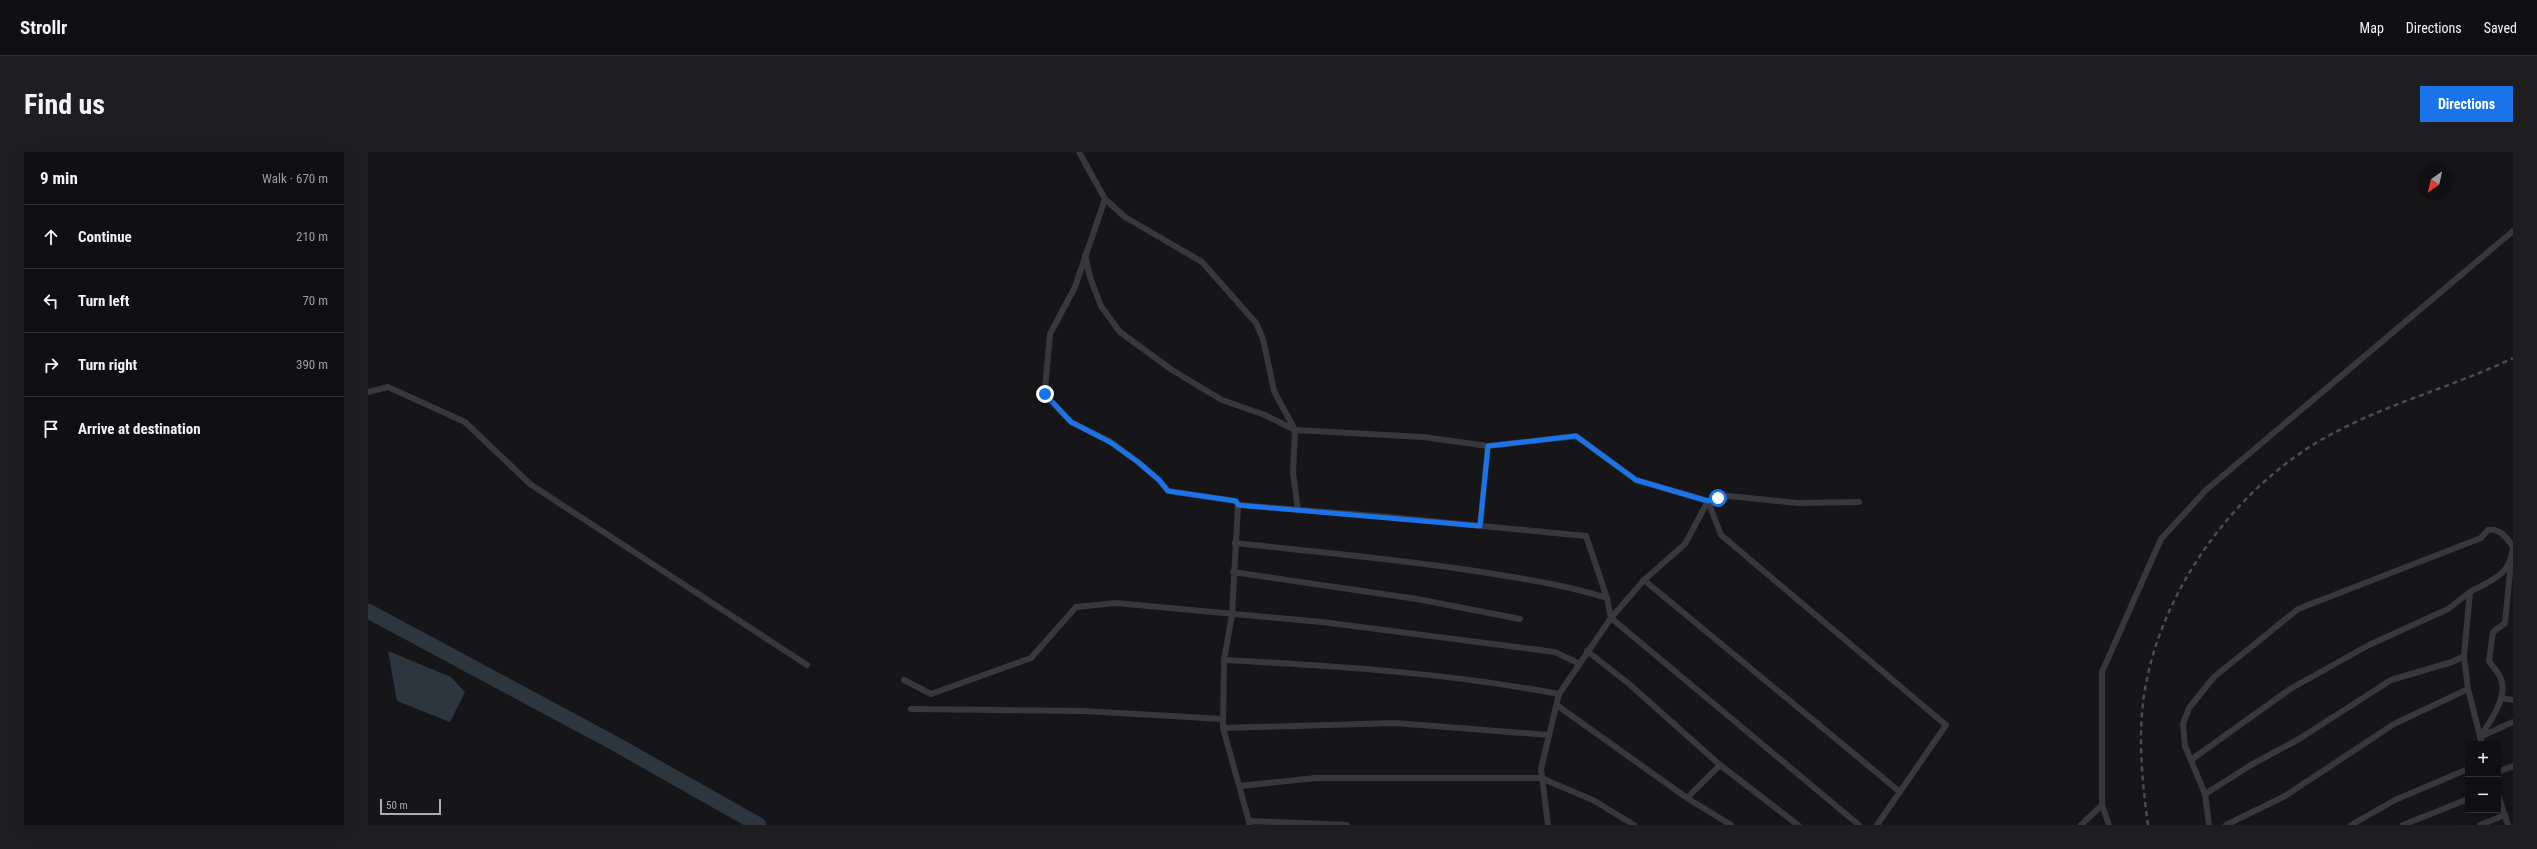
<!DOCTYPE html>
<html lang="en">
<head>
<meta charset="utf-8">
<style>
  :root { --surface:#101013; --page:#1e1e21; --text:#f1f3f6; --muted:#9c9da0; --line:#303033; --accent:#1a73e8 }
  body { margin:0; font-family:"Roboto Condensed",sans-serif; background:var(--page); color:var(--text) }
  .controls { position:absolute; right:12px; bottom:12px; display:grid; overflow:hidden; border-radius:0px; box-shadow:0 4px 16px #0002 }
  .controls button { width:36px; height:36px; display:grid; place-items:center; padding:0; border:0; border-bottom:1px solid var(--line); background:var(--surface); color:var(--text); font:20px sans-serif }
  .compass { position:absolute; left:2049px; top:12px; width:36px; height:36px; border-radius:50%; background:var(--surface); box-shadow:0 4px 16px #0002; rotate:214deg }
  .scale { position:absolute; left:12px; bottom:10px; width:61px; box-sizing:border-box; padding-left:4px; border:2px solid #a8adba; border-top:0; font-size:11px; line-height:14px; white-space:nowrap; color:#a8adba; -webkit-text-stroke:3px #111114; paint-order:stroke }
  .stop { position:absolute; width:12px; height:12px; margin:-9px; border:3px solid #1a73e8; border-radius:50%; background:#fff }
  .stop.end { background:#1a73e8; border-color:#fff; box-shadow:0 1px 4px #0008 }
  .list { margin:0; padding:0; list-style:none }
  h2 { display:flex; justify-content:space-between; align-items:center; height:52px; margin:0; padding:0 16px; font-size:17px }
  h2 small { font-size:13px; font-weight:400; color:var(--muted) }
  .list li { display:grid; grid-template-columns:26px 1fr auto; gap:12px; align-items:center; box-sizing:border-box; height:64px; padding:0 16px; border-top:1px solid var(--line) }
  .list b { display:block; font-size:15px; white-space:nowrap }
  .list em { font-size:13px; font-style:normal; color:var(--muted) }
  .icon { flex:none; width:22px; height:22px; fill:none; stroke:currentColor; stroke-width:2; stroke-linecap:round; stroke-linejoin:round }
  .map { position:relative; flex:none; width:2145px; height:673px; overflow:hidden; border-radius:0px }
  header { display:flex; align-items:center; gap:24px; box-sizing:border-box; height:56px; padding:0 20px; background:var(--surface); border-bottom:1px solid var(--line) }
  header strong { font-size:19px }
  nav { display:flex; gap:22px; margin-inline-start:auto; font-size:14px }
  .intro { display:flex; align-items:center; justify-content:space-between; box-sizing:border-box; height:96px; padding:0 24px }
  h1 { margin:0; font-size:28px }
  .button { padding:10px 18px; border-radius:0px; background:var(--accent); color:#fff; font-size:14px; font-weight:700 }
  main { display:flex; gap:24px; padding:0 24px }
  aside { flex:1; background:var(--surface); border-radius:0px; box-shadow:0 4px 16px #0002 }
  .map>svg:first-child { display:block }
</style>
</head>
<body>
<header>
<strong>Strollr</strong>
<nav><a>Map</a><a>Directions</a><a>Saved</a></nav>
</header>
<div class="intro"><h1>Find us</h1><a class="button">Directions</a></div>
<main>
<aside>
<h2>9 min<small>Walk · 670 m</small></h2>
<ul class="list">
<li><svg class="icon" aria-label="ahead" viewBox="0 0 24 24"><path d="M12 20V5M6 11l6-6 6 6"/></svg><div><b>Continue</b></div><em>210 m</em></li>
<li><svg class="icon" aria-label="left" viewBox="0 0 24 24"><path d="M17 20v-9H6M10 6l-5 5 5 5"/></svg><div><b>Turn left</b></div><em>70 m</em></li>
<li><svg class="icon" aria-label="right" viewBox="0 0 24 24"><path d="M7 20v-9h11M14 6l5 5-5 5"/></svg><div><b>Turn right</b></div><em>390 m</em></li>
<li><svg class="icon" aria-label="arrive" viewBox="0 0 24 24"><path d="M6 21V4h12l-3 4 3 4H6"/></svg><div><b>Arrive at destination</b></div></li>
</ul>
</aside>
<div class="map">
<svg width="2145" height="673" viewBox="0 0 2145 673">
  <rect width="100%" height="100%" fill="#161619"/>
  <path fill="#2b363e" d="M20,499L83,525L97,540L82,570L29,549Z"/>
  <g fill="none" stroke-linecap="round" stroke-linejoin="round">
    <path stroke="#2b363e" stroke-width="15" d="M0,459L244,590L391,673"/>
    <g stroke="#37383e" stroke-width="6">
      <path d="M711,0L737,47L707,135L682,182L677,237V243L703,270L743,290L770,310L791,328L800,339L868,349L870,353L1021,365L1218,384L1239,446"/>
      <path d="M737,47L757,65L834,110L888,171L895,187L906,239L927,278L925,321L930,358"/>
      <path d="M717,103L722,125L733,154L752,180L804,218L854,248L897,263L927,278L1055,285L1120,294L1208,284L1268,328L1340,349L1353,383L1578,573L1509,673"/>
      <path d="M0,240L20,235L97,270L162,332L439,513"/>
      <path d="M870,353L864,463L856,508L855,576L882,673"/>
      <path d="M1112,374L1120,294"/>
      <path d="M867,391C949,400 1032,407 1114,420C1156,427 1198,433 1239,446L1243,466L1491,673"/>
      <path d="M865,420L1049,447L1152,467"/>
      <path d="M1276,428L1532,640"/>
      <path d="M1219,499L1260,531L1352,613L1430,673"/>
      <path d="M856,508C968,514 1080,521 1191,542"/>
      <path d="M536,528L563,542L663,506L708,455L748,451L954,470L1187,500L1210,511"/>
      <path d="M2133,546L2145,548"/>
      <path d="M1190,554L1319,646L1363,673"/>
      <path d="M543,557L716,559L855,567"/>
      <path d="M855,576L1027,571L1181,583"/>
      <path d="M2112,585C2122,569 2140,546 2133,527C2131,521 2124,514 2121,509L2125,480L2137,471L2143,410"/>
      <path d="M2112,585L2145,570"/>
      <path d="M1823,608L1922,537L2001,493L2080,457L2102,440"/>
      <path d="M2130,620L2145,614"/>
      <path d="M872,634L948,626H1173L1225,648L1266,673"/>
      <path d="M1837,642L1883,613L1931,587L2023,528L2084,510L2096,504"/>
      <path d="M2130,643L2140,673"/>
      <path d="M1319,646L1352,613"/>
      <path d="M881,669L979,673"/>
      <path d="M1180,673L1173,617L1191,542L1243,466L1276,428L1317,392L1340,349L1361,344L1430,351L1491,350"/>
      <path d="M1713,673L1734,653"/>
      <path d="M1741,673L1734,653V520L1793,387L1838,338L2145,79"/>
      <path d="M1841,673L1837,642L1817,594L1815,572L1821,556L1846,525L1930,457L2113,386L2120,378C2132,376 2139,386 2145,395C2142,424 2125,427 2102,440L2096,504L2100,537L2114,592"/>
      <path d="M1858,673L1917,644L2026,572L2100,537"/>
      <path d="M1983,673L2027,648L2100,617"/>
      <path d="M2035,673L2100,647"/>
      <path d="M2112,673L2137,663"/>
    </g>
    <path stroke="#4a4c53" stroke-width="2.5" stroke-dasharray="5 4" stroke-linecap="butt" d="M1780,673C1775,636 1771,598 1774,561C1783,449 1865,335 1962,283C2020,251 2085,235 2145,206"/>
  </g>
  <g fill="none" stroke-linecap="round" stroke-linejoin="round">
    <path stroke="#1a73e8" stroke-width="5" d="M677,242L703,270L742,290L770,310L791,328L800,339L868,349L870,353L1112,374L1120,294L1208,284L1268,328L1340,349L1350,346"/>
  </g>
</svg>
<div class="controls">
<button>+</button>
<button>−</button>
</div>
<svg class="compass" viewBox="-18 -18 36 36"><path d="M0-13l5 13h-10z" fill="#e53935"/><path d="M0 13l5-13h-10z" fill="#9c9da0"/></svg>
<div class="scale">50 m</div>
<div class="stop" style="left:1350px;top:346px"></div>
<div class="stop end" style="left:677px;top:242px"></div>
</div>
</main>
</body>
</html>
